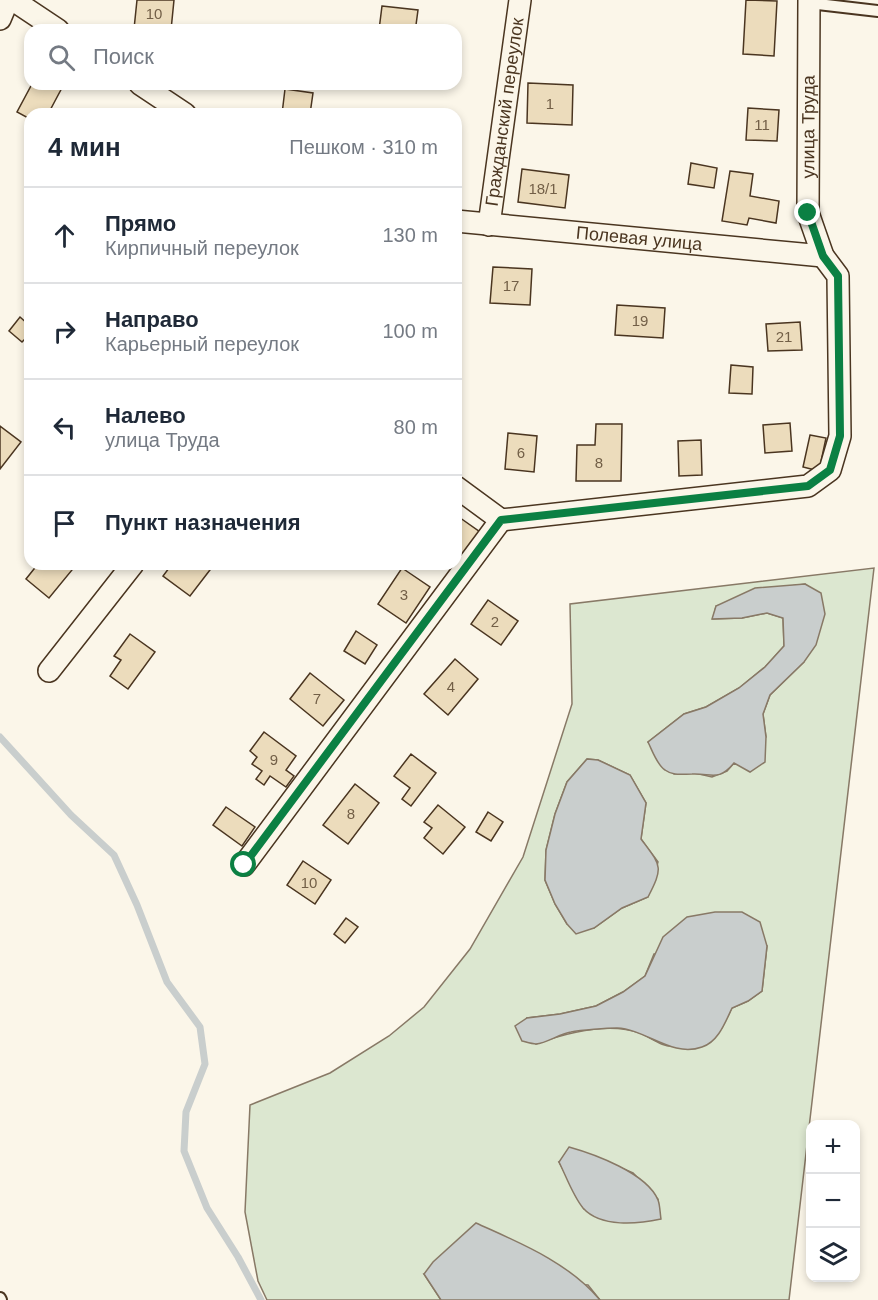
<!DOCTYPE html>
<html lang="ru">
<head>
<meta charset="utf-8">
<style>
  :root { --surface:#fff; --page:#f2f2f3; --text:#1f2937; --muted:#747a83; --line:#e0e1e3 }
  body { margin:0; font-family:Arial,sans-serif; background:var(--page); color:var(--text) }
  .controls { position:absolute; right:18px; bottom:18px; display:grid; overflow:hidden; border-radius:12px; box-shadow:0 3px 9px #0003 }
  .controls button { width:54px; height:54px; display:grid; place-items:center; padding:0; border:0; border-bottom:2px solid var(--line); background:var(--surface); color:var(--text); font:30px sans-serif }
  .stop { position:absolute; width:18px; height:18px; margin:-14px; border:4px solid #0b8043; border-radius:50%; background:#fff }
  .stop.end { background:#0b8043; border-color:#fff; box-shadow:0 2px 6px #0008 }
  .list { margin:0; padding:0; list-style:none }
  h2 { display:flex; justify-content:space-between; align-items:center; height:78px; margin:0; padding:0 24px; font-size:26px }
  h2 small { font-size:20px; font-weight:400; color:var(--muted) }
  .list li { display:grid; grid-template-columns:39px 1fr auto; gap:18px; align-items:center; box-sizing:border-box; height:96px; padding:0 24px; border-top:2px solid var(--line) }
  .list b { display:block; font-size:22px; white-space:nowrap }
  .list p { margin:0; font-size:20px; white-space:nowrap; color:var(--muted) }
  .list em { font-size:20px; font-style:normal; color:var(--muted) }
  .icon { flex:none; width:33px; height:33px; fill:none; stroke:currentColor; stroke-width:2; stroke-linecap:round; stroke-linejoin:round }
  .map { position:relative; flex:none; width:878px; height:1300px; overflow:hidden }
  .search { position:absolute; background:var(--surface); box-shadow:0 3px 9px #0003; left:24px; top:24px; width:438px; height:66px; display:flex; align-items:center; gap:15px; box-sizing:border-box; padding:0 21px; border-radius:18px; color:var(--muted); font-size:22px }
  .panel { position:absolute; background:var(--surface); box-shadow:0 3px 9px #0003; left:24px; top:108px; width:438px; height:462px; border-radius:18px }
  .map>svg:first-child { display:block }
</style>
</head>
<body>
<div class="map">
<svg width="878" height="1300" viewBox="0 0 878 1300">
  <rect width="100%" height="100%" fill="#fbf6e9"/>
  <path fill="#dce7d0" stroke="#887966" stroke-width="1.5" fill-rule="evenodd" d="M874,568L789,1300H600L588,1285L424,1274L441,1300H267L258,1281L245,1212L250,1105L330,1073L389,1036L424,1007L470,949L523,857L572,704L570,604ZM805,584L804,662L770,695L763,714L766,737L734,763L727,771L712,777L695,773L674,774L648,742L684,714L706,707L739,688L765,667L784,646L783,618L767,613L742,618L713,619L716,606L783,587ZM587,759L598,760L630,775L646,803L641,839L658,862L648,897L622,908L594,928L567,924L555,904L545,880L546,850L555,814L567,782ZM767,946L762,991L748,1001L732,1008L722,1028C710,1033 686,1045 674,1046C663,1048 650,1037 640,1033C609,1022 566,1033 536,1044L527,1018L560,1014L596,1006L623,992L645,976L654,954ZM559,1162L619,1167L633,1173L658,1199L660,1219L584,1209Z"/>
  <g fill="#c9cecd" stroke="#887966" stroke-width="1.5">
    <path d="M805,584L821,593L825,614L816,645L804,662L770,695L763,714L766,737L765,762L750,772L734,763C718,782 712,773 692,774C682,774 673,776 665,770C657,765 652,750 648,742L684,714L706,707L739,688L765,667L784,646L783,618L767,613L742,618L712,619L716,606L755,588Z"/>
    <path d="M587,759L598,760L630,775L646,803L641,839C661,866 664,866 648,897L622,908L594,928L576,934L567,924L555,904L545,880L546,850L555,814L567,782Z"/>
    <path d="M715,912H742L760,922L767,946L762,991L748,1001L732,1008C725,1023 718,1042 702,1047C672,1058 646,1029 617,1028C607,1028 581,1030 571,1032C559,1034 547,1043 536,1044C532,1044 526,1042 522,1041L515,1026L527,1018L560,1014L596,1006L623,992L645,976L663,937L687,917Z"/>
    <path d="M569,1147C594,1154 647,1173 658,1200C660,1205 660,1213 661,1219C638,1224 601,1228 583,1208C573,1196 566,1176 559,1162Z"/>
    <path d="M476,1223C520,1243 568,1262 600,1300H441L424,1274L433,1262Z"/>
  </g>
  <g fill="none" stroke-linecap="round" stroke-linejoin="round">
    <path stroke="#c9cecd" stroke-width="7" d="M0,737L71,815L114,855L137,905L167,982L200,1027L205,1064L186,1112L184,1151L207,1208L238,1257L261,1300"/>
  </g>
  <g fill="#ecdcbc" stroke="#4a3520" stroke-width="1.5">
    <path d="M137,0H174L171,30L134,29Z"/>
    <path d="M746,0L777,1L774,56L743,54Z"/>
    <path d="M382,6L418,10L416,25L442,30H379Z"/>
    <path d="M528,83L573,85L572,125L527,123Z"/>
    <path d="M32,84H64L48,114H30V119L17,112Z"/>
    <path d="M285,89L313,93L310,114H282Z"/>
    <path d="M748,108L779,110L777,141L746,140Z"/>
    <path d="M691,163L717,168L714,188L688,184Z"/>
    <path d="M522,169L569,175L565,208L518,202Z"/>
    <path d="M730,171L753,174L750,196L779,201L776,223L749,218L747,225L722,221Z"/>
    <path d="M493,267L532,269L530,305L490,303Z"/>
    <path d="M617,305L665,308L663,338L615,335Z"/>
    <path d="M20,317L30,326V334L22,342L9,331Z"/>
    <path d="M800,322L802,350L768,351L766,324Z"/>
    <path d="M731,365L753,367L752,394L729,393Z"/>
    <path d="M790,423L792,451L765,453L763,425Z"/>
    <path d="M596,424H622L621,481H576L577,445H595Z"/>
    <path d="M0,426L21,442L0,469Z"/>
    <path d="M508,433L537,436L534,472L505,469Z"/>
    <path d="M810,435L826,438L819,471L803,467Z"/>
    <path d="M701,440L702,475L679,476L678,441Z"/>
    <path d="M456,515L480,532L458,562L456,561Z"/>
    <path d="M38,564H64L72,570L49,598L26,579Z"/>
    <path d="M172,564H211L213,566L190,596L163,576Z"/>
    <path d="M402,568L430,587L406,623L378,604Z"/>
    <path d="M488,600L518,621L501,645L471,624Z"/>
    <path d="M356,631L377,645L365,664L344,651Z"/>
    <path d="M130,634L155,652L128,689L110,676L121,660L114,656Z"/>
    <path d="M455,659L478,679L448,715L424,694Z"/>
    <path d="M310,673L344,700L323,726L290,699Z"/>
    <path d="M264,732L296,756L286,770L294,776L286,787L270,776L264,785L256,779L262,771L252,764L257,757L250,751Z"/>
    <path d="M411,754L436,773L411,806L402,799L410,788L394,776Z"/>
    <path d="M355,784L379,803L348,844L323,825Z"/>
    <path d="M438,805L465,827L443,854L424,838L432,828L424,822Z"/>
    <path d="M226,807L255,827L242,846L213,825Z"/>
    <path d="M488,812L503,822L491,841L476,832Z"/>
    <path d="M303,861L331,880L315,904L287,885Z"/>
    <path d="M346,918L358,927L345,943L334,934Z"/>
  </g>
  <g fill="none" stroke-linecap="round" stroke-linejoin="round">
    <defs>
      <g id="service">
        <path d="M809,3L878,11"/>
        <path d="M0,1298L1,1300"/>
      </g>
      <g id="minor">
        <path d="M13,0L58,30"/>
        <path d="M0,19L8,0"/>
        <path d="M140,84L185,114"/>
        <path id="s1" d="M456,221L823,256"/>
        <path id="s2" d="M489,225L520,0"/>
        <path id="s3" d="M456,487L501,520L808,486L830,470L840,436L838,276L823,256L808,213L809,0"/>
        <path d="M49,671L133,564"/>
        <path d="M244,865L501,520"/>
      </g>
    </defs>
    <use href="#service" stroke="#4a3520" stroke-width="14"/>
    <use href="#minor" stroke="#4a3520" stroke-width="24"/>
    <use href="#service" stroke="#fbf6e9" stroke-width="10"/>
    <use href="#minor" stroke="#fbf6e9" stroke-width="21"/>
  </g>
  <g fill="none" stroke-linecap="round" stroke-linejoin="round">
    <path stroke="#0b8043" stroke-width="8" d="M244,865L501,520L808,486L830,470L840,436L838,276L823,256L808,213"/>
  </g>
  <g text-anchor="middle" stroke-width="4.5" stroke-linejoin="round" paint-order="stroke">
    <g font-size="15" fill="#725f47">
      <text x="154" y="19">10</text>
      <text x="550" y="109">1</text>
      <text x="762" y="130">11</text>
      <text x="543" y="194">18/1</text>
      <text x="511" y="291">17</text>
      <text x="640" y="326">19</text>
      <text x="784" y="342">21</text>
      <text x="521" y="458">6</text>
      <text x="599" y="468">8</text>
      <text x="404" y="600">3</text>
      <text x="495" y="627">2</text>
      <text x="451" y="692">4</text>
      <text x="317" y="704">7</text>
      <text x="274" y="765">9</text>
      <text x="351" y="819">8</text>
      <text x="309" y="888">10</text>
    </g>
    <g font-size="18" fill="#4a3520" stroke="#fbf6e9">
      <text dy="6" stroke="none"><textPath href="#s2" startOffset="114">Гражданский переулок</textPath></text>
      <text dy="6" stroke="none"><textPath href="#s3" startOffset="744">улица Труда</textPath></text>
      <text dy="6" stroke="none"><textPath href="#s1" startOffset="184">Полевая улица</textPath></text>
    </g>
  </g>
</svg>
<div class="controls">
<button>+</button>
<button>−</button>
<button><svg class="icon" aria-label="layers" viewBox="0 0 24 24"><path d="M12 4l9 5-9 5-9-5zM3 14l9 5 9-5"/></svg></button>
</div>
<div class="stop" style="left:244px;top:865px"></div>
<div class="stop end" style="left:808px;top:213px"></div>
<div class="search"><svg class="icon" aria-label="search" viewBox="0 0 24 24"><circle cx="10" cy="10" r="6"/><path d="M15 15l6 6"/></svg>Поиск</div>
<section class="panel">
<h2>4 мин<small>Пешком · 310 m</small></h2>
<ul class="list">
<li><svg class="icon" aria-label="ahead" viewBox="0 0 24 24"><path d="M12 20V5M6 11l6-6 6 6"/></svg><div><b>Прямо</b><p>Кирпичный переулок</p></div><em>130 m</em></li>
<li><svg class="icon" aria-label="right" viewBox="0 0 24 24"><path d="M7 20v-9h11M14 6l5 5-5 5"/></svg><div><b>Направо</b><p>Карьерный переулок</p></div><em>100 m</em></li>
<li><svg class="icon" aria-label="left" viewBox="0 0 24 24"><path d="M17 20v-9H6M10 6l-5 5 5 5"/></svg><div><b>Налево</b><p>улица Труда</p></div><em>80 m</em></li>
<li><svg class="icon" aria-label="arrive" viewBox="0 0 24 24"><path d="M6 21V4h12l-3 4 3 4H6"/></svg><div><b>Пункт назначения</b></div></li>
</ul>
</section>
</div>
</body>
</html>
